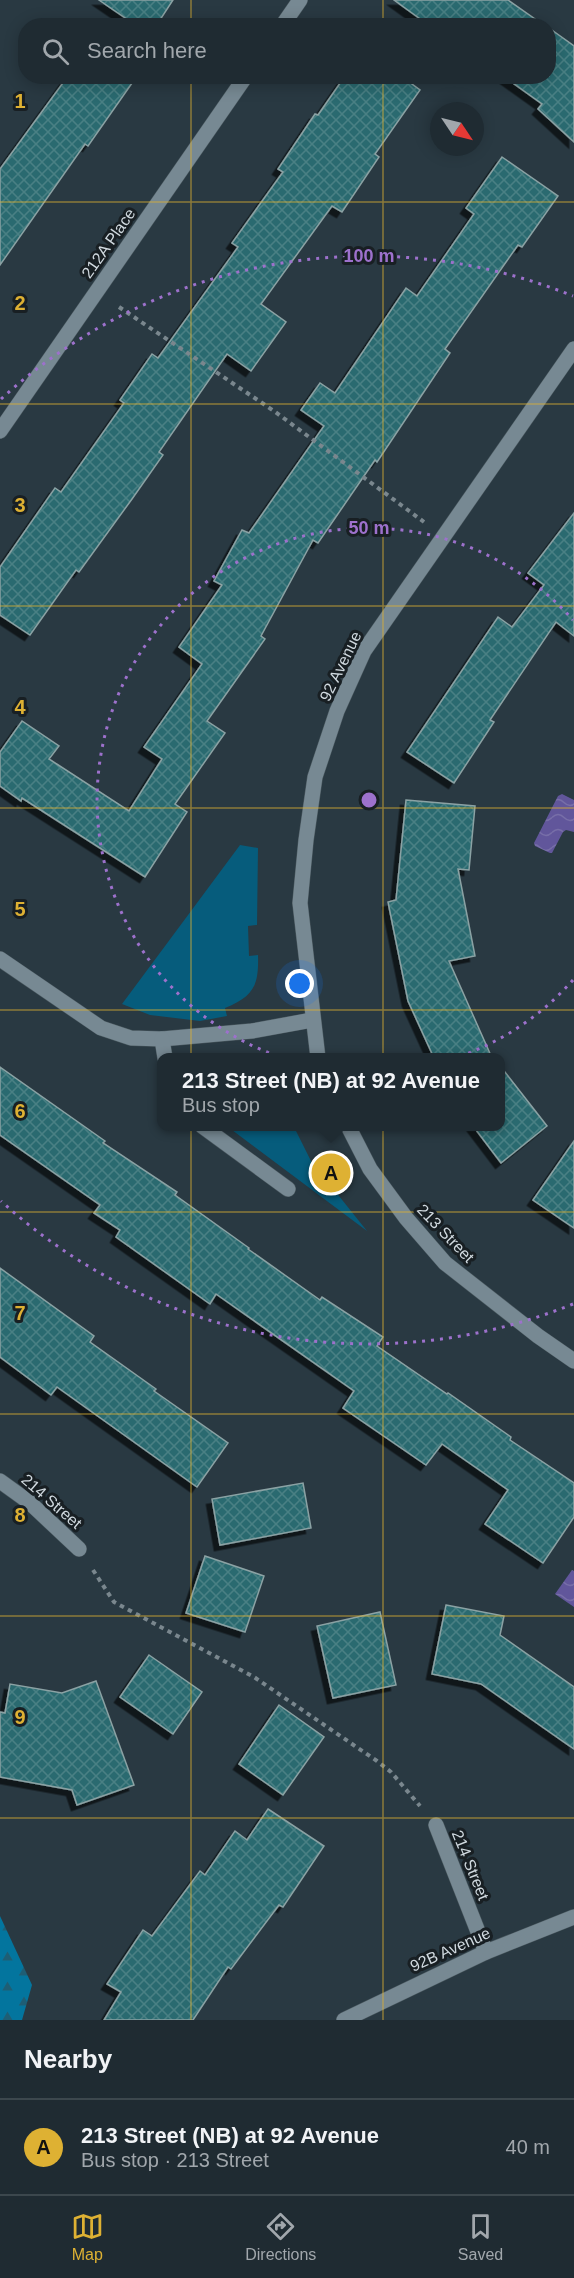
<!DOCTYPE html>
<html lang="en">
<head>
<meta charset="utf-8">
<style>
  :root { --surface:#1f2b32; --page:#2c373e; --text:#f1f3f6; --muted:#a1a7ac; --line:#3c474d; --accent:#deb133 }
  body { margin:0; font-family:Arial,sans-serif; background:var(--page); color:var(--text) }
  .compass { position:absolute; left:430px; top:102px; width:54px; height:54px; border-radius:50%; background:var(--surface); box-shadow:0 3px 15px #0003; rotate:125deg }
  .you { position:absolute; left:300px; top:984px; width:21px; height:21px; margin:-15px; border:4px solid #fff; border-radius:50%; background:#1a73e8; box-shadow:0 0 0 9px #1a73e833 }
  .badge { display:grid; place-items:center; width:39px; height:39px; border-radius:50%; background:var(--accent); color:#111; font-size:20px; font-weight:700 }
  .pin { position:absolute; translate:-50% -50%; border:3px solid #fff; box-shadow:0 2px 6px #0006 }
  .popup { position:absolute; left:157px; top:1053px; width:348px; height:78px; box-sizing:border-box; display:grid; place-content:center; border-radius:12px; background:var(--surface); filter:drop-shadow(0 2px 4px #0005); font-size:20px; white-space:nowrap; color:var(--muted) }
  .popup b { font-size:22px; color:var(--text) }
  .popup::after { content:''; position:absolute; left:50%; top:100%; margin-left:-12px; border:12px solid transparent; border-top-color:var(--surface) }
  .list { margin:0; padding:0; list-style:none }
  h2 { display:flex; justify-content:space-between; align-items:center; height:78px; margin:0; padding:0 24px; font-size:26px }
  h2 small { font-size:20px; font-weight:400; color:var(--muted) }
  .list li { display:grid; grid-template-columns:39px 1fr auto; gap:18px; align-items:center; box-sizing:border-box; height:96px; padding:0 24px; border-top:2px solid var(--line) }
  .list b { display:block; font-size:22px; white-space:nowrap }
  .list p { margin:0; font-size:20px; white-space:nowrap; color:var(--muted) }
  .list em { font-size:20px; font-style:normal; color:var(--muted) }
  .icon { flex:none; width:33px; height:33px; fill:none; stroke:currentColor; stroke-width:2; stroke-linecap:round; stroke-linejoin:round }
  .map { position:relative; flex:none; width:574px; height:2020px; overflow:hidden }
  .search { position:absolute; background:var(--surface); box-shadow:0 3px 15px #0003; left:18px; right:18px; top:18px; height:66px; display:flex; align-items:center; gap:15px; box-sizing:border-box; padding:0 21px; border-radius:24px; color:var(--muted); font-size:22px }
  .sheet { height:174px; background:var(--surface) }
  nav { display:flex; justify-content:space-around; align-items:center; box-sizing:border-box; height:84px; border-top:2px solid var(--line); background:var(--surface); font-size:16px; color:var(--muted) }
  nav a { display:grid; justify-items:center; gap:3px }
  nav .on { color:var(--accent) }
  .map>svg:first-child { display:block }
</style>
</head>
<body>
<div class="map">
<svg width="574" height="2020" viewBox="0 0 574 2020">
  <defs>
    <pattern id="forest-firs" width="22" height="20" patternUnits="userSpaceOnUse" patternTransform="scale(1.5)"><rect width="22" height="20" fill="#03759e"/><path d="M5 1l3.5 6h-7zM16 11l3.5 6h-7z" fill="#1e5e75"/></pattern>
    <pattern id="water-waves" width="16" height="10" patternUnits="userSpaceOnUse" patternTransform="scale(1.5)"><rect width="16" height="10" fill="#61569b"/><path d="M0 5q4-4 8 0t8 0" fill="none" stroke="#776ea8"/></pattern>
    <pattern id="building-cross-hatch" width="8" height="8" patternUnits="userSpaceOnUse" patternTransform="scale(1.5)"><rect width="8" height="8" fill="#2c6b70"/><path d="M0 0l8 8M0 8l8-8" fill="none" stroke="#4a8084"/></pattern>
    <filter id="shadow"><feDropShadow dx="-5.5" dy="5.5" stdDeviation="0" flood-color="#0009"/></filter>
  </defs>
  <rect width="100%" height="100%" fill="#293942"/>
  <g fill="#065c7c">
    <path d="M240,845L258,848L257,925L248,926L249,956L258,955C259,985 254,996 225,1008L227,1016L200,1021L150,1015L122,1004Z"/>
    <path d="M228,1127H294L314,1167L322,1165L339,1196L367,1231Z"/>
  </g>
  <path fill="url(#forest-firs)" d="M0,1916L32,1985L22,2020H0Z"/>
  <g fill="url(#water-waves)">
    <path d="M562,794L574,800V832L566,830L563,832L552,853H550L535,846L534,843L558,796Z"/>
    <path d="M572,1570L574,1571V1607L555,1594Z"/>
  </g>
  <g fill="url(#building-cross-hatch)" stroke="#8ba2a4" stroke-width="1.5" filter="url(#shadow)">
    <path d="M99,0H173L156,26H137Z"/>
    <path d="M394,0H508L545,26H430Z"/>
    <path d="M549,28L574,46V142L538,109L542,104L503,76H549Z"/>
    <path d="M68,76H137L88,146L85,144L0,265V169Z"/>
    <path d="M345,76H401L420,90L375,154L379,157L342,212L332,206L261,304L286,322L251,371L227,354L159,452L163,455L132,499L79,572L76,570L30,635L0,615V567L55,488L61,492L124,403L120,400L152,354L158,358L238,247L232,243L283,172L278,169L315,114L318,115Z"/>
    <path d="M502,157L558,196L522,247L518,245L445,349L450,353L377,462L375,460L318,543L313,540L261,636L265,639L207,721L225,733L175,804L187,812L145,877L22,798L21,801L0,786V752L22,721L59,746L49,759L129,811L162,759L144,747L202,664L179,647L222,585L214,581L242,530L249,533L324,426L301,410L320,383L335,393L406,288L417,296L474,214L466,208Z"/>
    <path d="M574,513V636L556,622L490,720L494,722L454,783L407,752L498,617L512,627L544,585L528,573Z"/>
    <path d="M406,800L475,806L469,870L458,869L475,956L449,961L492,1058H434L408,1001L388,902L396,900Z"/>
    <path d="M0,1067L105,1141L103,1143L177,1192L175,1195L249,1248L248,1249L320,1300L322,1297L383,1337L377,1346L447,1394L448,1393L511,1437L510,1440L574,1483V1517L543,1563L485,1524L508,1490L442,1444L426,1465L343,1408L354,1391L216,1294L210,1304L116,1237L120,1230L94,1213L100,1205L0,1135Z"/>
    <path d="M501,1067L547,1126L501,1163L473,1126H501Z"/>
    <path d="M574,1141V1228L533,1200Z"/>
    <path d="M0,1268L94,1336L90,1342L156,1389L154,1391L228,1443L197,1487L57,1387L51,1395L0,1357Z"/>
    <path d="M303,1483L311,1528L220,1545L212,1499Z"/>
    <path d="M205,1556L264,1576L245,1632L186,1613Z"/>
    <path d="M446,1605L504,1616L500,1635L574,1687V1749L481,1684L432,1674Z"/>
    <path d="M380,1612L396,1685L333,1698L317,1626Z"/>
    <path d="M149,1655L202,1692L173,1734L120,1697Z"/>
    <path d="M96,1681L134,1785L77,1805L72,1790L0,1777V1712L5,1713L10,1684L62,1693Z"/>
    <path d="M279,1705L324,1737L283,1795L239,1764Z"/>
    <path d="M268,1809L324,1846L283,1907L279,1905L231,1969L228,1967L193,2020H104L121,1992L107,1984L143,1930L152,1936L200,1871L205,1875L235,1831L247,1840Z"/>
  </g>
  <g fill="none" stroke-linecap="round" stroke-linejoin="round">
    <defs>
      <g id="minor">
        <path d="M282,26L300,0"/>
        <path d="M0,431L246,76"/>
        <path d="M0,959L101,1028L131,1038L162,1039L252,1031L312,1020"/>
        <path d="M162,1039L165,1058"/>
        <path d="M318,1058L300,903L306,840L315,777L337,711L364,651L574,349"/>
        <path d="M202,1126L288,1189"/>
        <path d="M348,1126L370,1169L406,1218L445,1263L538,1336L574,1361"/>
        <path d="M0,1481L29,1502L79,1549"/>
        <path d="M436,1825L486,1952"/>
        <path d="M344,2020L486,1952L574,1917"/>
      </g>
    </defs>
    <use href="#minor" stroke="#4a585f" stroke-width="16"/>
    <g stroke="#7a878e" stroke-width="4" stroke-dasharray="4.5 4.5" stroke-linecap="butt">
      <path d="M119,307L274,411L424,522"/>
      <path d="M93,1570L114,1602L254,1677L377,1761L391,1772L420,1806"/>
    </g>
    <use href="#minor" stroke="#778993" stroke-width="15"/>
  </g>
  <path fill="none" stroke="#deb133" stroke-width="1.5" stroke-opacity="0.55" d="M191,0V26M383,0V26M191,76V2020M383,76V2020M0,202H574M0,404H574M0,606H574M0,808H574M0,1010H574M0,1212H574M0,1414H574M0,1616H574M0,1818H574"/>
  <g fill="none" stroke="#9d71cc" stroke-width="3" stroke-dasharray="3 6">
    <path d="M573 980A272 272 0 1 1 573 620"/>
    <path d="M573 1304A544 544 0 0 1 1 1201M1 399A544 544 0 0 1 573 296"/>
  </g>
  <g text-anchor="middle" stroke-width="6" stroke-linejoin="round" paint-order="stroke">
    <g font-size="16" fill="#d0d9df" stroke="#181f23">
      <text transform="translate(108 243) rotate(-55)" y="6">212A Place</text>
      <text transform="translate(340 666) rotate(-64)" y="6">92 Avenue</text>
      <text transform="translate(446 1233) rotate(46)" y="6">213 Street</text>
      <text transform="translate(52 1501) rotate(41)" y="6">214 Street</text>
      <text transform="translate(471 1865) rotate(68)" y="6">214 Street</text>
      <text transform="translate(450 1949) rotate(-24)" y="6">92B Avenue</text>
    </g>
  </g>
  <g font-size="20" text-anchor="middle" font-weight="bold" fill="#deb133" stroke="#181f23" stroke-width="6" stroke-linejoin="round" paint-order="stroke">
    <text x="20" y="108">1</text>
    <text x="20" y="310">2</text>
    <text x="20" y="512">3</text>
    <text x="20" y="714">4</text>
    <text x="20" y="916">5</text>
    <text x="20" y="1118">6</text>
    <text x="20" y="1320">7</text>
    <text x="20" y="1522">8</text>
    <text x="20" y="1724">9</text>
  </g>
  <circle cx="369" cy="800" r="9" fill="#9d71cc" stroke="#181f23" stroke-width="3"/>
  <g font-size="18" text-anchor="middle" font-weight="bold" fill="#9d71cc" stroke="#181f23" stroke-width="6" stroke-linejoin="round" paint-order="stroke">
    <text x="369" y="262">100 m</text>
    <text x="369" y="534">50 m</text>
  </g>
</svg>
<svg class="compass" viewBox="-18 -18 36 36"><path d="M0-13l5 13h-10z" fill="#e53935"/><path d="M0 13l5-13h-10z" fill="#a1a7ac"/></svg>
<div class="you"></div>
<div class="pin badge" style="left:331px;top:1173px">A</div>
<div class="popup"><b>213 Street (NB) at 92 Avenue</b>Bus stop</div>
<div class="search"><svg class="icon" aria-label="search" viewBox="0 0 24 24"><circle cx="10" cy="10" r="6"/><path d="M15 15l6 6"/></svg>Search here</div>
</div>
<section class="sheet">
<h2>Nearby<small></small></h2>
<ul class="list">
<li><span class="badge">A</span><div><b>213 Street (NB) at 92 Avenue</b><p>Bus stop · 213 Street</p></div><em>40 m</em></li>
</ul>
</section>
<nav>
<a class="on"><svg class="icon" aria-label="map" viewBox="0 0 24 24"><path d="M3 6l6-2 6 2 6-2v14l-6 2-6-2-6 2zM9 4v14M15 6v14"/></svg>Map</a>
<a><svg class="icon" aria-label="directions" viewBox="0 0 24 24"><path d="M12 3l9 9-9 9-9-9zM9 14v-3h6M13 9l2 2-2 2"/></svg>Directions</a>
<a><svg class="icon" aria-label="saved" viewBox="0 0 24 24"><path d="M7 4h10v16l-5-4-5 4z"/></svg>Saved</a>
</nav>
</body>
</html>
